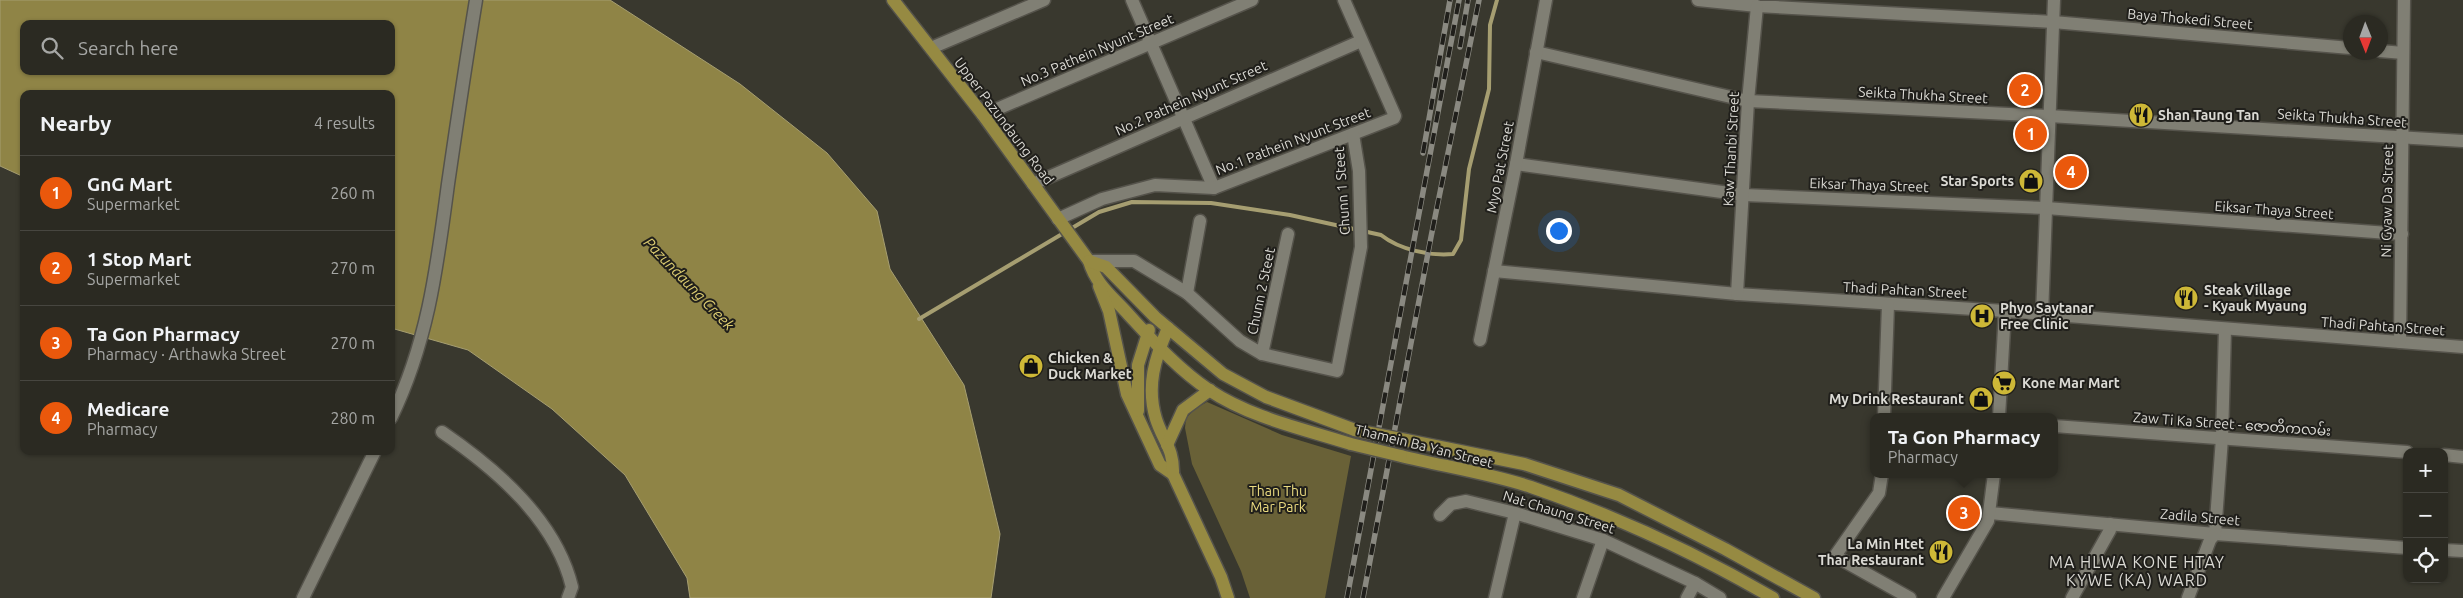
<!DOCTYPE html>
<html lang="en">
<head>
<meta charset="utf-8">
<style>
  :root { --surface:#2b2a22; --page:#33322a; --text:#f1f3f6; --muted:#a6a7a5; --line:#474640; --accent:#ea580c }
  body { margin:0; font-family:Ubuntu,"Noto Sans Myanmar",sans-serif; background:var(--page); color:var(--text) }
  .controls { position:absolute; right:15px; bottom:15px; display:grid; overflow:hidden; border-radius:10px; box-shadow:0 1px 4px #0004 }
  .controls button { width:45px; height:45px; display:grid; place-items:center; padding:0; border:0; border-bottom:1px solid var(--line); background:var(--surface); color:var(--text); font:25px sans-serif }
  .compass { position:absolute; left:2343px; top:15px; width:45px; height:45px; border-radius:50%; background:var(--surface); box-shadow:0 1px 4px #0004; rotate:179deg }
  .you { position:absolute; left:1558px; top:230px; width:18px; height:18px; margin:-12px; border:4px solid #fff; border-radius:50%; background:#1a73e8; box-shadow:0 0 0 8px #1a73e833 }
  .badge { display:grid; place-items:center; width:32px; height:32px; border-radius:50%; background:var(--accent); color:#fff; font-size:16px; font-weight:700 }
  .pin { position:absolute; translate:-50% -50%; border:2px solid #fff; box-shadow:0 1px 5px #0006 }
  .popup { position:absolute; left:1870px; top:413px; width:188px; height:65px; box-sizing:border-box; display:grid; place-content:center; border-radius:10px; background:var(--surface); filter:drop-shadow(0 1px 4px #0005); font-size:16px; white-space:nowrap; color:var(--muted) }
  .popup b { font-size:19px; color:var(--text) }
  .popup::after { content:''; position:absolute; left:50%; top:100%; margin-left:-10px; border:10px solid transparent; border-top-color:var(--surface) }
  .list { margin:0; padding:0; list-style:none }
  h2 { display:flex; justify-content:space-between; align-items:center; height:65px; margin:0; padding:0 20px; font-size:21px }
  h2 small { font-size:16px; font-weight:400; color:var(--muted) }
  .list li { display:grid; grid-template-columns:32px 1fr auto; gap:15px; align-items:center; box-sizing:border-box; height:75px; padding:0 20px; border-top:1px solid var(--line) }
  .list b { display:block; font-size:19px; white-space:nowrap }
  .list p { margin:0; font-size:16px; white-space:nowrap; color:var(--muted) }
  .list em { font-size:16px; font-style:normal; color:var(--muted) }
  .icon { flex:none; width:28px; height:28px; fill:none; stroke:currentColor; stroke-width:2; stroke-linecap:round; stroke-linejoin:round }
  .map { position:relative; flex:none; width:2463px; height:598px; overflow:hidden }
  .search { position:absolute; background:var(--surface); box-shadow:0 1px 4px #0004; left:20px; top:20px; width:375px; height:55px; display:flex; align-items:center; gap:12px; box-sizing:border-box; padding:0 18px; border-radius:10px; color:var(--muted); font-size:19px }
  .panel { position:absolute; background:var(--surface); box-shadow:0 1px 4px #0004; left:20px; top:90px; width:375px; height:365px; border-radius:10px }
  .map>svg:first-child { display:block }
</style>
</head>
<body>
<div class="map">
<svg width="2463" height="598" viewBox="0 0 2463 598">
  <rect width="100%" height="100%" fill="#39382e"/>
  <path fill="#696137" d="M1207,402L1282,435L1351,456L1325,598H1250L1241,571L1192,464L1185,428L1186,418L1196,408Z"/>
  <path fill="#8f8446" stroke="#a69e71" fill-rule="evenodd" d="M0,0H610L740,84L827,153L877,211L890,269L964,385L1000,534L991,598H690L687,578L625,475L552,409L468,350L391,328V94H24V177L0,166ZM24,24H391V71H24Z"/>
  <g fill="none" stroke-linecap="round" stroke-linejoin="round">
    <path stroke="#a69e71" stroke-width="4" d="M919,319L1099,212L1132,202L1211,203L1290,215L1381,235C1400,250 1430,256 1453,254L1461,240L1469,169L1489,89L1490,25L1497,0"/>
    <defs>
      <g id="street">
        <path d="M1132,0L1214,188"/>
        <path d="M1698,0L1757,6L2053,22L2350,48"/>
        <path d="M931,48L1044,0"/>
        <path d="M2380,51L2403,53"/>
        <path d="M1536,52L1748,101L2049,116L2463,141"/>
        <path d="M983,115L1252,0"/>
        <path d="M1516,164L1744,195L2046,208L2402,234"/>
        <path d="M1033,184L1361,41"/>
        <path d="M1058,219L1102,199L1155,185L1214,188L1394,118L1395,116L1344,0"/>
        <path d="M1090,261H1134L1187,293L1240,341L1262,354L1337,371L1361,247L1359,171L1353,134"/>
        <path d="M1494,271L1737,294L2005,311L2463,347"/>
        <path d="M1187,293L1200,221"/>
        <path d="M1737,294L1748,101L1757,6"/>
        <path d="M2042,315L2054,0"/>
        <path d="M1480,340L1516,164L1546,0"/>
        <path d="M2400,342L2404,0"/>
        <path d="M1262,354L1288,234"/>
        <path d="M1884,417L1888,305"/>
        <path d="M1999,417L2005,311"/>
        <path d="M2054,426L2407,452"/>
        <path d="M442,432C496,469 556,520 572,587L568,598"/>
        <path d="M2444,455L2463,457"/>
        <path d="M1882,474L1879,493L1835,556L1910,598"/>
        <path d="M1990,513L2215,534L2407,548"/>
        <path d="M1440,515L1451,504L1466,501L1515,513L1603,540L1695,583L1720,598"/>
        <path d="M2215,534L2222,438L2225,329"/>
        <path d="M2444,550L2463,551"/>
        <path d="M1495,598L1515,513"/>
        <path d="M1583,598L1603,540"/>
        <path d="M1687,598L1695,583"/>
        <path d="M1943,598L1988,521L1994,474"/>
        <path d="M2072,598L2110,530V524"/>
        <path d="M2188,598L2210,540L2215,534"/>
      </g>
      <g id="secondary">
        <path d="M391,418C428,342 437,267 448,184C457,122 466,61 476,0"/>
        <path d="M303,598L375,451"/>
      </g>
      <g id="primary">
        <path d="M893,0L983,115L1089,261C1096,285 1113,297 1129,315C1154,342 1178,369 1209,390C1251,418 1304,429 1351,444"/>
        <path d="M1089,261L1106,267L1155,317L1223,374L1266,397L1355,430"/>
        <path d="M1099,286L1109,311L1127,394L1160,465L1173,474"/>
        <path d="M1168,328C1155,358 1146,386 1156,419C1163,441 1174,449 1173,474L1221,577L1228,598"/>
        <path d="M1138,411V365L1149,330"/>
        <path d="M1406,440L1524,464L1619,495L1725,549L1814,598"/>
        <path d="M1167,445L1183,410L1210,390"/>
        <path d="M1401,456C1442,466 1492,474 1531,487C1615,516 1696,553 1773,598"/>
      </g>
    </defs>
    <use href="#street" stroke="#55534b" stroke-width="15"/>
    <use href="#secondary" stroke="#55534b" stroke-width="15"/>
    <use href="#primary" stroke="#55534b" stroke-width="15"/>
    <use href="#street" stroke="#807f74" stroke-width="12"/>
    <use href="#secondary" stroke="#807f74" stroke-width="12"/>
    <use href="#primary" stroke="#968a42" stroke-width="12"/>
    <defs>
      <g id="rail">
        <path d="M1460,47L1468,0"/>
        <path d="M1423,153L1450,0"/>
        <path d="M1347,598L1459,0"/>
        <path d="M1363,598L1431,237L1479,0"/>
      </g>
    </defs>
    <use href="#rail" stroke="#8a8981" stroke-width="5.5"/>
    <use href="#rail" stroke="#201f1b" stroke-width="4" stroke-dasharray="11" stroke-linecap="butt"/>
    <defs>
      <g id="primary-bridge">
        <path d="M1355,430L1406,440"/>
        <path d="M1351,444L1401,456"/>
      </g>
    </defs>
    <use href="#primary-bridge" stroke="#55534b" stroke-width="15" stroke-linecap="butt"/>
    <use href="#primary-bridge" stroke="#968a42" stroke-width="12"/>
  </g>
  <defs>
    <symbol id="restaurant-disc" viewBox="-11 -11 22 22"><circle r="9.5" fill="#ceb837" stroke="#201f1b"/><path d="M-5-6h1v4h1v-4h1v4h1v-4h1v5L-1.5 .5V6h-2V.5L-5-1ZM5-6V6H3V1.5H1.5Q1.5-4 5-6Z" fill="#111"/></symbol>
    <symbol id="shop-disc" viewBox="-11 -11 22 22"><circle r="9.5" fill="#ceb837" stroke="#201f1b"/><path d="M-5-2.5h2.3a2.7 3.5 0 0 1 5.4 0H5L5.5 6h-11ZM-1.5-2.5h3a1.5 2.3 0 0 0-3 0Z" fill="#111"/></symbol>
    <symbol id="hospital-disc" viewBox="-11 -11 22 22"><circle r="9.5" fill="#ceb837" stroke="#201f1b"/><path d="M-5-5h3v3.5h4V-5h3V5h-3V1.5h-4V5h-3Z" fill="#111"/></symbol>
    <symbol id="supermarket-disc" viewBox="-11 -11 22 22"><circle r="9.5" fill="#ceb837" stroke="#201f1b"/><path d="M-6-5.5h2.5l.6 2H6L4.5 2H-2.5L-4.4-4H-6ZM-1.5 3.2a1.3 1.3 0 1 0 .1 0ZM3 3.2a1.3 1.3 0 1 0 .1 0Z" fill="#111"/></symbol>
  </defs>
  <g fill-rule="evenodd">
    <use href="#restaurant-disc" x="2127" y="101" width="28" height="28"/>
    <use href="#shop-disc" x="2017" y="167" width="28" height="28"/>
    <use href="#restaurant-disc" x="2172" y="284" width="28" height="28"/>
    <use href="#hospital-disc" x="1968" y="302" width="28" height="28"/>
    <use href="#shop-disc" x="1017" y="352" width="28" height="28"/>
    <use href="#supermarket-disc" x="1990" y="369" width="28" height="28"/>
    <use href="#shop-disc" x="1967" y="385" width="28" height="28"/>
    <use href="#restaurant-disc" x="1927" y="538" width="28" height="28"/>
  </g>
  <g text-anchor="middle" stroke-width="4" stroke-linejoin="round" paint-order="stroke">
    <g font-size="14" fill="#dbdad4" stroke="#201f1b">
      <text transform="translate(2190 19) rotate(5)" y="5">Baya Thokedi Street</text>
      <text transform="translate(1097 50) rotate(-23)" y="5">No.3 Pathein Nyunt Street</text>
      <text transform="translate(1923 95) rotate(3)" y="5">Seikta Thukha Street</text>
      <text transform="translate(1191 98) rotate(-24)" y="5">No.2 Pathein Nyunt Street</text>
      <text transform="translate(2342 118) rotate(4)" y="5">Seikta Thukha Street</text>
      <text transform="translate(1004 121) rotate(53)" y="5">Upper Pazundaung Road</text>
      <text transform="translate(1293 141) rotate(-21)" y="5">No.1 Pathein Nyunt Street</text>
      <text transform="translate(1731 149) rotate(-87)" y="5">Kaw Thanbi Street</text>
      <text transform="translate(1500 167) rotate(-79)" y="5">Myo Pat Street</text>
      <text transform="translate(1869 185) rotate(2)" y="5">Eiksar Thaya Street</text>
      <text transform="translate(1342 191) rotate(-94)" y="5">Chunn 1 Steet</text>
      <text transform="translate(2387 201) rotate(-89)" y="5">Ni Gyaw Da Street</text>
      <text transform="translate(2274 210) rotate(4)" y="5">Eiksar Thaya Street</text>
      <text transform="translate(1905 290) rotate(3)" y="5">Thadi Pahtan Street</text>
      <text transform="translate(1261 291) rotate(-78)" y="5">Chunn 2 Steet</text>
      <text transform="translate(2383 326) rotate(4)" y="5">Thadi Pahtan Street</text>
      <text transform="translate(2232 424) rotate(4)" y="5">Zaw Ti Ka Street - ဇောတိကလမ်း</text>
      <text transform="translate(1424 446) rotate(14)" y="5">Thamein Ba Yan Street</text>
      <text transform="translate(1559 512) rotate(17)" y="5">Nat Chaung Street</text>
      <text transform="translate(2200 517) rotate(5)" y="5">Zadila Street</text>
    </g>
    <g font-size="14" font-weight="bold" fill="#dbdad4" stroke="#201f1b" text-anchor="start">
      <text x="2158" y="120">Shan Taung Tan</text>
      <text x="2014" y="186" text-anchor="end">Star Sports</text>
      <text x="2204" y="295">Steak Village<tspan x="2204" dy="16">- Kyauk Myaung</tspan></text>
      <text x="2000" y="313">Phyo Saytanar<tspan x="2000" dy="16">Free Clinic</tspan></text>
      <text x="1048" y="363">Chicken &amp;<tspan x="1048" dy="16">Duck Market</tspan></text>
      <text x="2022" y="388">Kone Mar Mart</text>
      <text x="1964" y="404" text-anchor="end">My Drink Restaurant</text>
      <text x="1924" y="549" text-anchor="end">La Min Htet<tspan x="1924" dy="16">Thar Restaurant</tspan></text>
    </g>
    <g font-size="14" fill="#ecdc80" stroke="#201f1b">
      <text x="1278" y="496">Than Thu<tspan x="1278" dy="16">Mar Park</tspan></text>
    </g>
    <g font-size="15" font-style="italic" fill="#dece72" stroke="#201f1b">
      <text transform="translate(689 284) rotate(46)" y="5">Pazundaung Creek</text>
    </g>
    <g font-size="16" letter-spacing="1" fill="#dbdad4" stroke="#201f1b">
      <text x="2137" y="568">MA HLWA KONE HTAY<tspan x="2137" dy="18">KYWE (KA) WARD</tspan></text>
    </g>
  </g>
</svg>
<div class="controls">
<button>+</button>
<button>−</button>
<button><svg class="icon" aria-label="locate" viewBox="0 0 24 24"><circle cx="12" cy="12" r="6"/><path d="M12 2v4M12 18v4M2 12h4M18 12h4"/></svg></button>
</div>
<svg class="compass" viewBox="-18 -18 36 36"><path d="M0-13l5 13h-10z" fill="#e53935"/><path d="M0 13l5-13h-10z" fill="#a6a7a5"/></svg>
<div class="you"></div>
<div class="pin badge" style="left:2031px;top:134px">1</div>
<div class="pin badge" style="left:2025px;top:90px">2</div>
<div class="pin badge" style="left:1964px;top:513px">3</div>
<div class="popup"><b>Ta Gon Pharmacy</b>Pharmacy</div>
<div class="pin badge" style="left:2071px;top:172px">4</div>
<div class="search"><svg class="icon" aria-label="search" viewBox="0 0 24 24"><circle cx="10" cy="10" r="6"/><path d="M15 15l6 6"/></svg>Search here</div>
<section class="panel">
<h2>Nearby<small>4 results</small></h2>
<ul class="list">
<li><span class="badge">1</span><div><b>GnG Mart</b><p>Supermarket</p></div><em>260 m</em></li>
<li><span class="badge">2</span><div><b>1 Stop Mart</b><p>Supermarket</p></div><em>270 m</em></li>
<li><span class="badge">3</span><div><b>Ta Gon Pharmacy</b><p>Pharmacy · Arthawka Street</p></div><em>270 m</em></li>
<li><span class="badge">4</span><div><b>Medicare</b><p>Pharmacy</p></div><em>280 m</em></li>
</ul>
</section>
</div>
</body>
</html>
